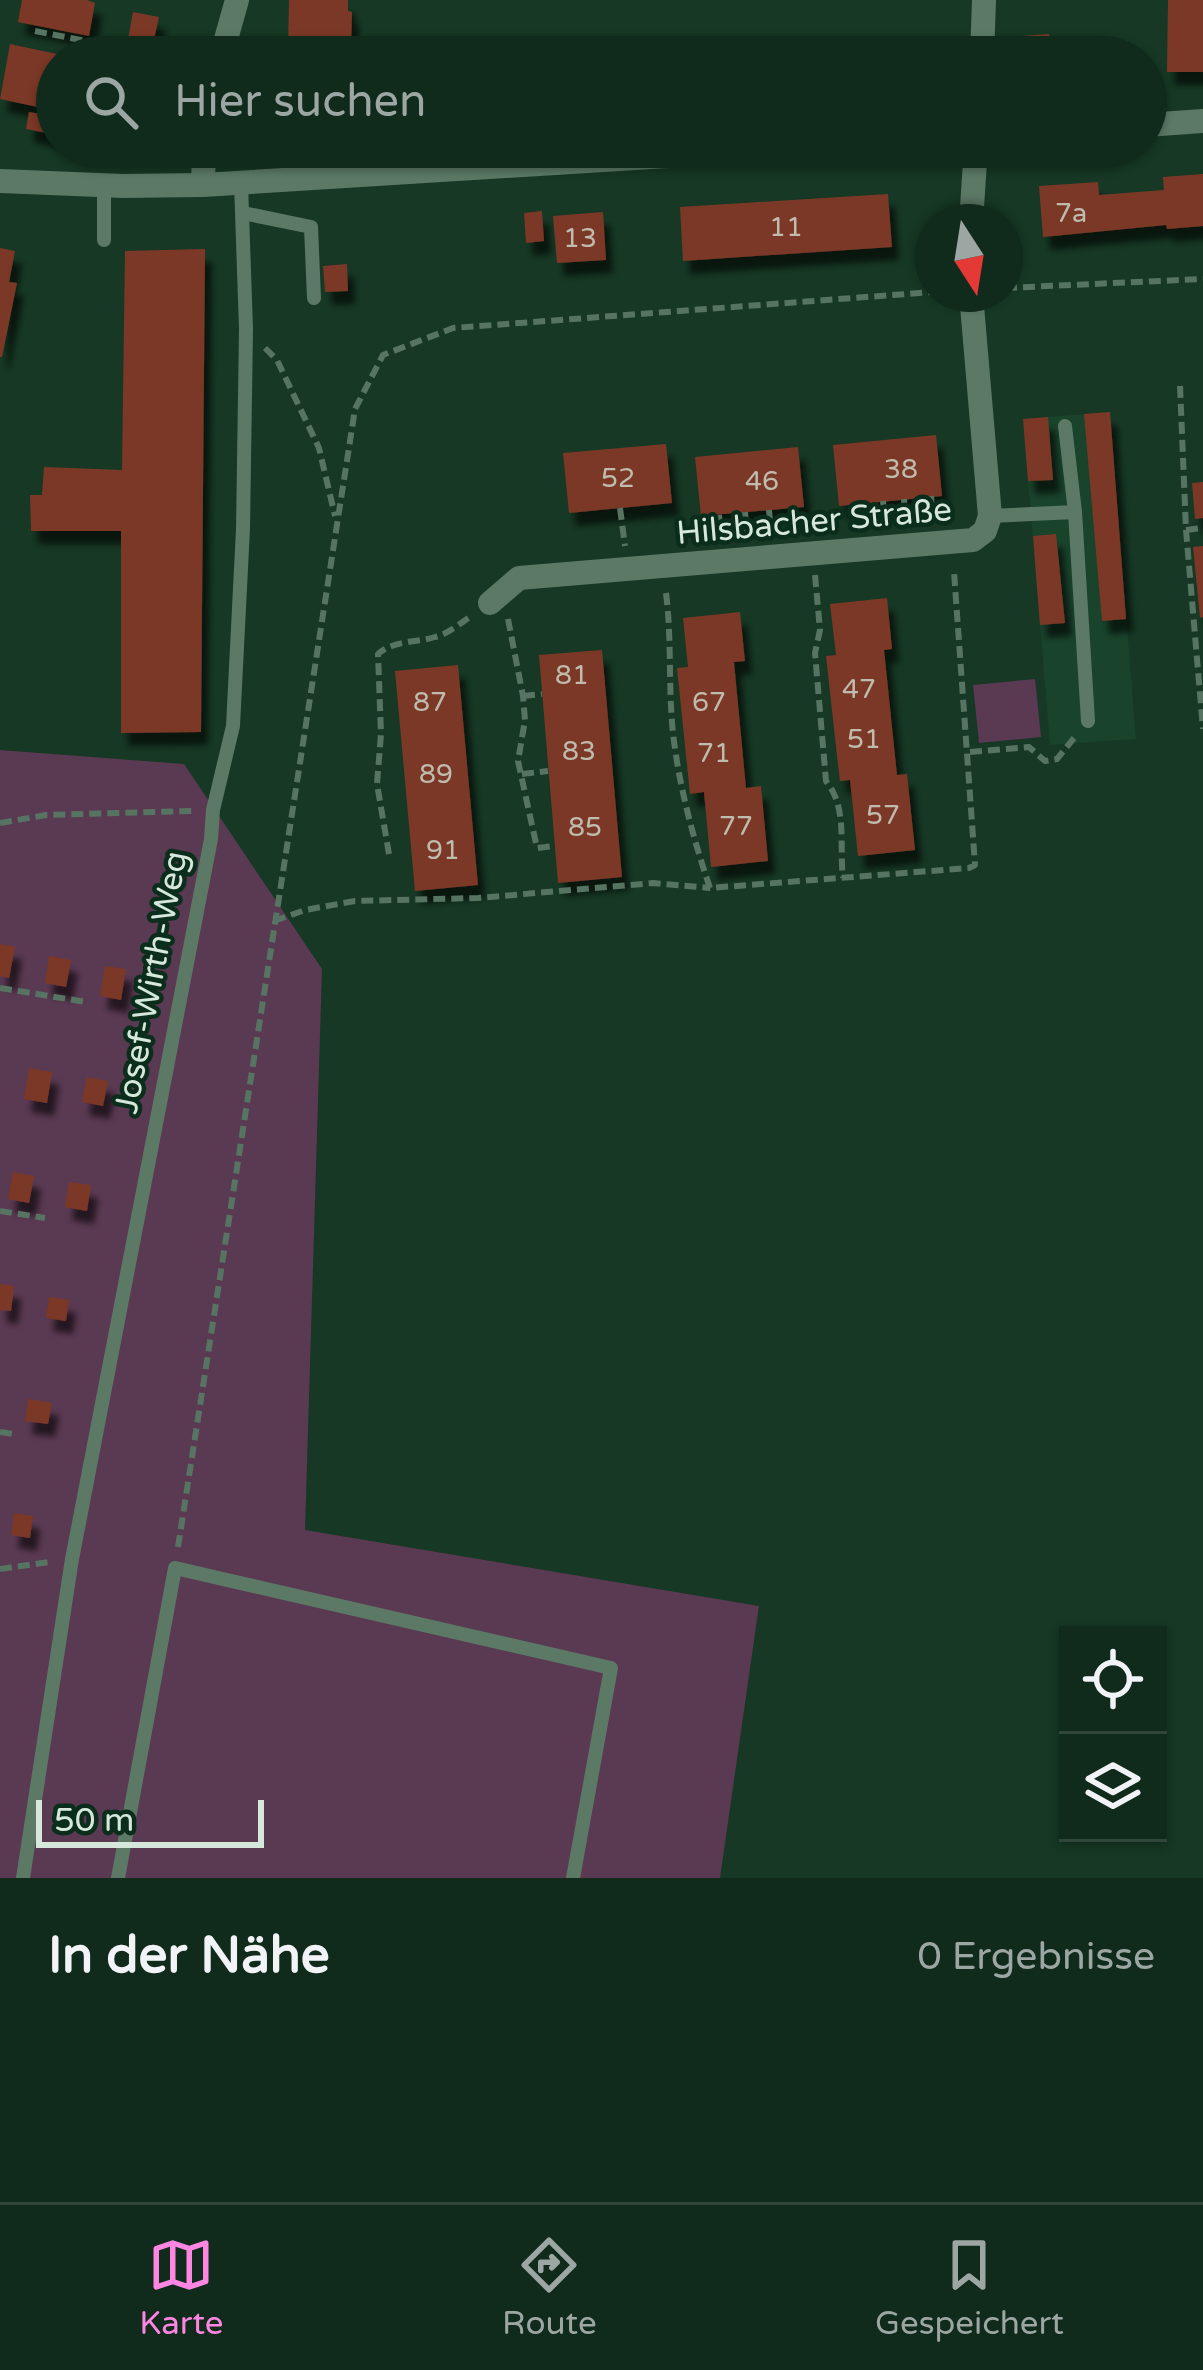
<!DOCTYPE html>
<html lang="de">
<head>
<meta charset="utf-8">
<style>
  :root { --surface:#102a1b; --page:#193224; --text:#f1f3f6; --muted:#9ca7a3; --line:#30463a; --accent:#fd86e2 }
  body { margin:0; font-family:"Varela Round",sans-serif; background:var(--page); color:var(--text) }
  .controls { position:absolute; right:36px; bottom:36px; display:grid; overflow:hidden; border-radius:0px; box-shadow:0 3px 9px #0004 }
  .controls button { width:108px; height:108px; display:grid; place-items:center; padding:0; border:0; border-bottom:3px solid var(--line); background:var(--surface); color:var(--text); font:60px sans-serif }
  .compass { position:absolute; left:915px; top:204px; width:108px; height:108px; border-radius:50%; background:var(--surface); box-shadow:0 3px 9px #0004; rotate:168deg }
  .scale { position:absolute; left:36px; bottom:30px; width:228px; box-sizing:border-box; padding-left:12px; border:6px solid #d5e8db; border-top:0; font-size:33px; line-height:42px; white-space:nowrap; color:#d5e8db; -webkit-text-stroke:9px #0b2d1b; paint-order:stroke }
  .list { margin:0; padding:0; list-style:none }
  h2 { display:flex; justify-content:space-between; align-items:center; height:156px; margin:0; padding:0 48px; font-size:51px }
  h2 small { font-size:39px; font-weight:400; color:var(--muted) }
  .icon { flex:none; width:66px; height:66px; fill:none; stroke:currentColor; stroke-width:2; stroke-linecap:round; stroke-linejoin:round }
  .map { position:relative; flex:none; width:1203px; height:1878px; overflow:hidden }
  .search { position:absolute; background:var(--surface); box-shadow:0 3px 9px #0004; left:36px; right:36px; top:36px; height:132px; display:flex; align-items:center; gap:30px; box-sizing:border-box; padding:0 42px; border-radius:66px; color:var(--muted); font-size:45px }
  .sheet { height:324px; background:var(--surface) }
  nav { display:flex; justify-content:space-around; align-items:center; box-sizing:border-box; height:168px; border-top:3px solid var(--line); background:var(--surface); font-size:33px; color:var(--muted) }
  nav a { display:grid; justify-items:center; gap:6px }
  nav .on { color:var(--accent) }
  .map>svg:first-child { display:block }
</style>
</head>
<body>
<div class="map">
<svg width="1203" height="1878" viewBox="0 0 1203 1878">
  <defs>
    <filter id="shadow"><feDropShadow dx="7" dy="13" stdDeviation="3" flood-color="#0009"/></filter>
  </defs>
  <rect width="100%" height="100%" fill="#163824"/>
  <path fill="#19432b" d="M1110,412L1136,739L1050,745L1023,419Z"/>
  <g fill="#5a3952">
    <path d="M1035,679L1041,737L979,743L973,685Z"/>
    <path d="M0,750L184,764L322,969L305,1530L759,1606L720,1878H0Z"/>
  </g>
  <g fill="#7c3826" filter="url(#shadow)">
    <path d="M22,0H87L95,3L89,36L18,22Z"/>
    <path d="M289,0H348V11L352,12L351,49L288,48Z"/>
    <path d="M1168,0H1203V72H1167Z"/>
    <path d="M133,12L159,17L153,44L128,39Z"/>
    <path d="M1049,34L1050,44L1083,41L1084,57H1023L1022,36Z"/>
    <rect x="592" y="38" width="53" height="19"/>
    <path d="M675,41H735L736,57H675Z"/>
    <path d="M485,43V57H433V44Z"/>
    <path d="M10,44L57,54V111L0,99Z"/>
    <rect x="509" y="48" width="53" height="9"/>
    <path d="M29,112L57,117V135L26,129Z"/>
    <path d="M1203,174V226L1167,229L1166,225L1043,237L1039,186L1098,182L1099,195L1164,190L1163,177Z"/>
    <path d="M888,194L892,247L683,261L680,207Z"/>
    <path d="M542,211L544,241L526,243L524,213Z"/>
    <path d="M603,212L606,260L557,263L553,216Z"/>
    <path d="M0,248L15,251L9,282L17,283L2,357H0Z"/>
    <path d="M205,249L201,732L121,733V531H31L30,495H42L44,467L122,470L125,251Z"/>
    <path d="M347,264L348,291L325,292L323,266Z"/>
    <path d="M1110,412L1126,619L1102,621L1084,414Z"/>
    <path d="M1048,417L1053,480L1028,481L1023,419Z"/>
    <path d="M936,435L942,496L839,506L833,445Z"/>
    <path d="M666,444L672,503L569,513L563,453Z"/>
    <path d="M798,447L804,507L701,516L695,457Z"/>
    <path d="M1203,482V518L1195,519L1192,483Z"/>
    <path d="M1056,534L1065,623L1040,625L1033,536Z"/>
    <path d="M1203,546V617L1200,618L1193,547Z"/>
    <path d="M887,598L892,649L884,650L897,775L907,774L915,850L858,856L850,780L840,781L837,756L826,656L836,655L830,604Z"/>
    <path d="M740,612L745,661L734,662L746,788L761,786L768,861L711,867L704,792L690,794L677,668L688,667L683,618Z"/>
    <path d="M602,650L622,877L558,883L539,655Z"/>
    <path d="M458,665L478,885L415,891L395,671Z"/>
    <path d="M0,944L15,947L9,978L0,976Z"/>
    <path d="M49,956L71,960L66,987L45,983Z"/>
    <path d="M105,966L126,969L121,1000L100,996Z"/>
    <path d="M29,1068L52,1072L47,1103L24,1099Z"/>
    <path d="M87,1077L108,1081L103,1106L82,1102Z"/>
    <path d="M13,1172L34,1176L29,1203L8,1199Z"/>
    <path d="M69,1182L91,1185L87,1211L65,1207Z"/>
    <path d="M0,1284L14,1286L11,1311L0,1310Z"/>
    <path d="M49,1297L69,1300L66,1321L46,1318Z"/>
    <path d="M28,1399L52,1403L48,1424L25,1421Z"/>
    <path d="M14,1513L33,1516L30,1538L11,1535Z"/>
  </g>
  <g fill="none" stroke-linecap="round" stroke-linejoin="round">
    <g stroke="#577462" stroke-width="6" stroke-dasharray="12 6" stroke-linecap="butt">
      <path d="M35,31L167,57"/>
      <path d="M1005,288L1203,279"/>
      <path d="M265,348L277,360L319,448L335,516"/>
      <path d="M1180,386L1186,530L1203,729"/>
      <path d="M931,496L933,517"/>
      <path d="M904,499L905,520"/>
      <path d="M883,501L885,522"/>
      <path d="M857,504L859,524"/>
      <path d="M620,508L625,546"/>
      <path d="M795,508L797,528"/>
      <path d="M769,510L771,531"/>
      <path d="M745,512L747,533"/>
      <path d="M719,515L721,535"/>
      <path d="M1186,530L1203,528"/>
      <path d="M815,575L820,630L815,653L826,781C848,808 839,845 843,878"/>
      <path d="M666,593C672,640 668,686 673,733C679,786 693,838 710,888L969,868L975,865L954,572"/>
      <path d="M508,619L523,696L525,720L518,761L537,848L555,846"/>
      <path d="M523,696L542,694"/>
      <path d="M970,752L1029,747L1045,761L1057,759L1074,738"/>
      <path d="M522,774L548,771"/>
      <path d="M0,823L46,815L192,811"/>
      <path d="M389,854L377,784L381,734L378,654C394,640 416,643 435,637C448,634 459,624 470,617"/>
      <path d="M274,921L305,910L355,901L478,898L653,883L710,888"/>
      <path d="M0,988L86,1002"/>
      <path d="M0,1211L45,1218"/>
      <path d="M0,1432L13,1434"/>
      <path d="M178,1547L355,409L383,355L453,328L933,292"/>
      <path d="M0,1569L50,1562"/>
    </g>
    <g stroke="#5c7966" stroke-width="14">
      <path d="M243,213L311,227L314,298"/>
      <path d="M104,240V185"/>
      <path d="M1065,426L1075,512"/>
      <path d="M990,516L1075,512L1088,721"/>
      <path d="M23,1878L72,1559L211,839L213,810L233,726L243,529L246,329L241,183"/>
      <path d="M118,1878L175,1568L611,1668L573,1878"/>
    </g>
    <g stroke="#5c7966" stroke-width="24">
      <path d="M221,57L237,0"/>
      <path d="M982,57L984,0"/>
      <path d="M1146,125L1203,121"/>
      <path d="M0,181L123,186L203,185L811,147"/>
      <path d="M203,185L204,147"/>
      <path d="M971,222L976,147"/>
      <path d="M490,603L519,578L973,540L985,531L990,516L971,294"/>
    </g>
  </g>
  <g text-anchor="middle" stroke-width="9" stroke-linejoin="round" paint-order="stroke">
    <g font-size="27" fill="#bfbcae">
      <text x="1071" y="222">7a</text>
      <text x="786" y="236">11</text>
      <text x="580" y="247">13</text>
      <text x="901" y="478">38</text>
      <text x="618" y="487">52</text>
      <text x="762" y="490">46</text>
      <text x="572" y="684">81</text>
      <text x="859" y="698">47</text>
      <text x="430" y="711">87</text>
      <text x="709" y="711">67</text>
      <text x="864" y="748">51</text>
      <text x="579" y="760">83</text>
      <text x="714" y="762">71</text>
      <text x="436" y="783">89</text>
      <text x="883" y="824">57</text>
      <text x="736" y="835">77</text>
      <text x="585" y="836">85</text>
      <text x="443" y="859">91</text>
    </g>
    <g font-size="33" fill="#d5e8db" stroke="#0b2d1b">
      <text transform="translate(814 520) rotate(-5)" y="12">Hilsbacher Straße</text>
      <text transform="translate(150 982) rotate(-79)" y="12">Josef-Wirth-Weg</text>
    </g>
  </g>
</svg>
<div class="controls">
<button><svg class="icon" aria-label="locate" viewBox="0 0 24 24"><circle cx="12" cy="12" r="6"/><path d="M12 2v4M12 18v4M2 12h4M18 12h4"/></svg></button>
<button><svg class="icon" aria-label="layers" viewBox="0 0 24 24"><path d="M12 4l9 5-9 5-9-5zM3 14l9 5 9-5"/></svg></button>
</div>
<svg class="compass" viewBox="-18 -18 36 36"><path d="M0-13l5 13h-10z" fill="#e53935"/><path d="M0 13l5-13h-10z" fill="#9ca7a3"/></svg>
<div class="scale">50 m</div>
<div class="search"><svg class="icon" aria-label="search" viewBox="0 0 24 24"><circle cx="10" cy="10" r="6"/><path d="M15 15l6 6"/></svg>Hier suchen</div>
</div>
<section class="sheet">
<h2>In der Nähe<small>0 Ergebnisse</small></h2>
<ul class="list">
</ul>
</section>
<nav>
<a class="on"><svg class="icon" aria-label="map" viewBox="0 0 24 24"><path d="M3 6l6-2 6 2 6-2v14l-6 2-6-2-6 2zM9 4v14M15 6v14"/></svg>Karte</a>
<a><svg class="icon" aria-label="directions" viewBox="0 0 24 24"><path d="M12 3l9 9-9 9-9-9zM9 14v-3h6M13 9l2 2-2 2"/></svg>Route</a>
<a><svg class="icon" aria-label="saved" viewBox="0 0 24 24"><path d="M7 4h10v16l-5-4-5 4z"/></svg>Gespeichert</a>
</nav>
</body>
</html>
